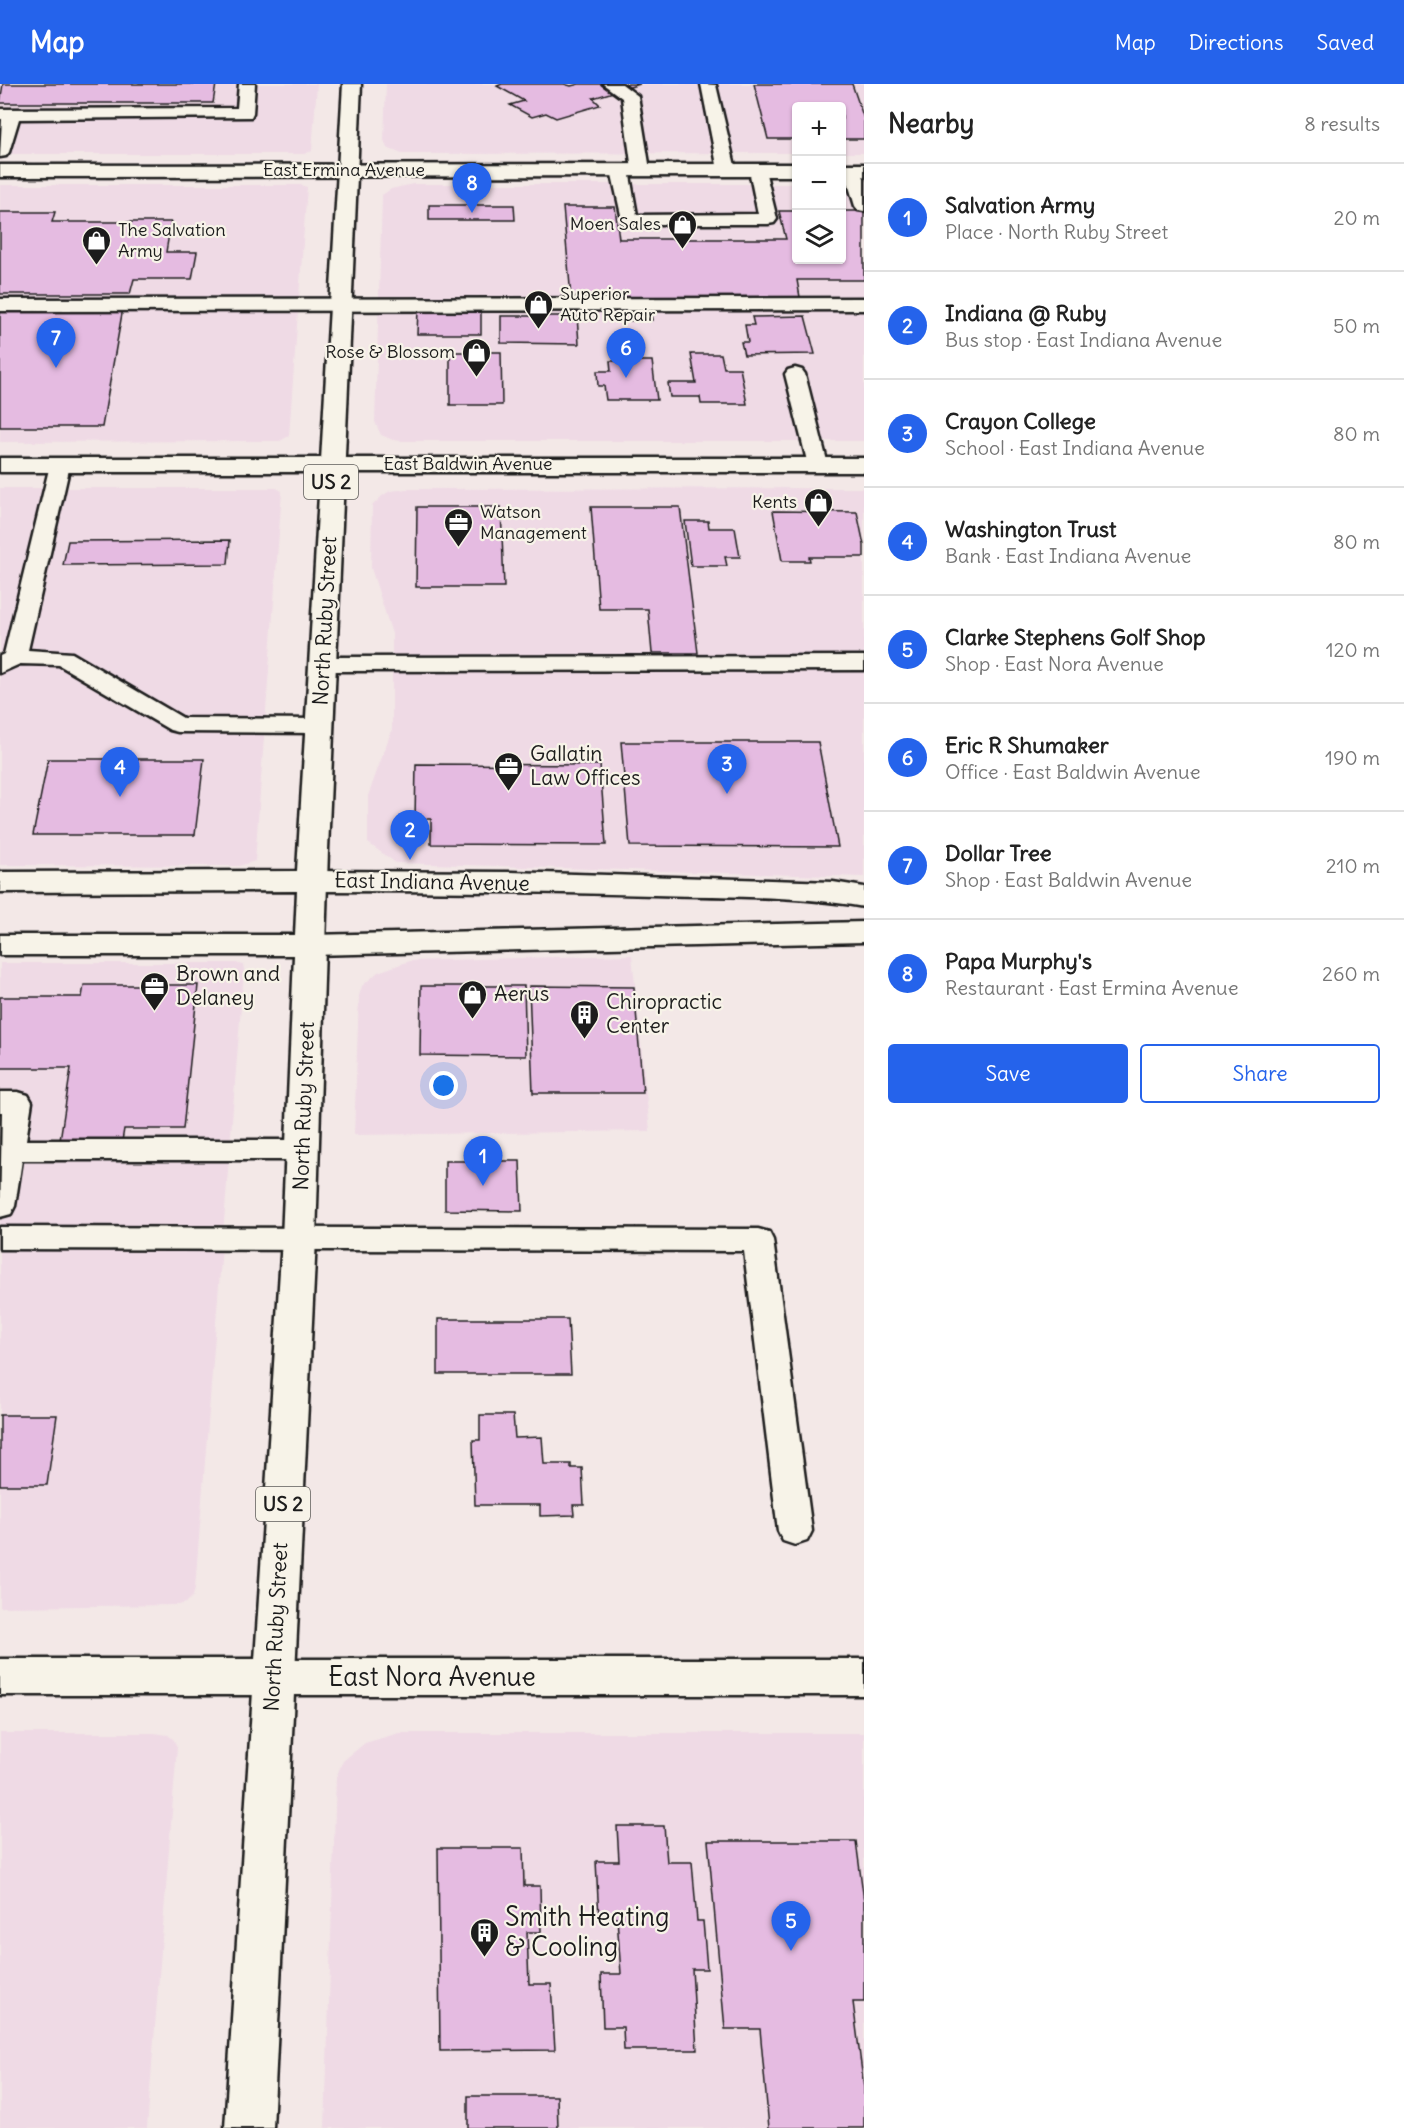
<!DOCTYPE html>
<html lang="en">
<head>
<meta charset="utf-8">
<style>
  :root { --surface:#fff; --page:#f6f6f6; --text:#222; --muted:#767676; --line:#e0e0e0; --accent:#2563eb }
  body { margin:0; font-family:Delius,sans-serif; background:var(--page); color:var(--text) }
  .controls { position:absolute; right:18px; top:18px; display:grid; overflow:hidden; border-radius:6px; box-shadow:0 2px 4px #0004 }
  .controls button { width:54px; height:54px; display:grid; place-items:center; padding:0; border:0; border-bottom:2px solid var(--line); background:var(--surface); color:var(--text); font:30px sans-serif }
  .you { position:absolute; left:444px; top:1002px; width:21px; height:21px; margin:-15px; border:4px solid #fff; border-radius:50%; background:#1a73e8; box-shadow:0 0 0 9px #1a73e833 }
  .badge { display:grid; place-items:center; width:39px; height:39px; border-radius:50%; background:var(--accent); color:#fff; font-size:20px; font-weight:700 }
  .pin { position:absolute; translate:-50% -50px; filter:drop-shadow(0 2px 3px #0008) }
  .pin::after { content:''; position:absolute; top:32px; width:21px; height:18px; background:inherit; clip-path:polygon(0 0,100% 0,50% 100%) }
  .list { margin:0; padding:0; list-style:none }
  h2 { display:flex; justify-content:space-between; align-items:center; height:78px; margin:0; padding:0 24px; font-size:26px }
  h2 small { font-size:20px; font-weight:400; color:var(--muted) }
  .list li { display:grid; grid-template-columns:39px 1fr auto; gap:18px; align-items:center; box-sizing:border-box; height:108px; padding:0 24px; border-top:2px solid var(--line) }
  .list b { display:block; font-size:22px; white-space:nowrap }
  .list p { margin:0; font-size:20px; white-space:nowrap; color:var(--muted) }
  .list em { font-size:20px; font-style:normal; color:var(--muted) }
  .actions { display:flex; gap:12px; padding:18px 24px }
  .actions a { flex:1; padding:14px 0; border:2px solid var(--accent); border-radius:6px; text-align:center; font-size:21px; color:var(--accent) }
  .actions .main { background:var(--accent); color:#fff }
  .icon { flex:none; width:33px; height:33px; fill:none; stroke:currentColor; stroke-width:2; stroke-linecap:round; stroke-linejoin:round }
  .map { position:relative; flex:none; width:864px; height:2044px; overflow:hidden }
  header { display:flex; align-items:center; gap:36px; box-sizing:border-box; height:84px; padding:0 30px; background:var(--accent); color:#fff }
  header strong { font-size:28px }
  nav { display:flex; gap:33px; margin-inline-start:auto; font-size:21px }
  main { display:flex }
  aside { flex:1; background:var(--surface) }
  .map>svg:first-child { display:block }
</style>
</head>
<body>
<header>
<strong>Map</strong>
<nav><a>Map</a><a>Directions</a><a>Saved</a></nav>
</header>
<main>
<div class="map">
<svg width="864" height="2044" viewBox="0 0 864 2044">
  <rect width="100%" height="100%" fill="#f3e8e7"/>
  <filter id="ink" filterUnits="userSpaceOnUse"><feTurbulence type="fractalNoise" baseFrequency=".0167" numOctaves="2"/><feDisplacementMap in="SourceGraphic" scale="12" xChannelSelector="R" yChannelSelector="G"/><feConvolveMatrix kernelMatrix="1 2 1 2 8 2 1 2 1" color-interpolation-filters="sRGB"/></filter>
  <g filter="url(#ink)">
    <g fill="#efdae5">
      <path d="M0,0H317L312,67L304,70H0Z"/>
      <path d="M386,0H864V69H842V22H796V69L402,70L387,64L384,56Z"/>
      <path d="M413,100H796V176H842V100H864V357H402L393,356L381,351L375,338L382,114V111L391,105Z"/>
      <path d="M0,101H300L307,103L289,352L280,357L0,358Z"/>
      <path d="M0,404H276L282,407L255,777L239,782L0,781Z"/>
      <path d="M864,404V793L396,779L368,759V712L392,645V550L371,484L372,422L382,412L390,407L408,405Z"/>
      <path d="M632,871L650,1047L354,1051L359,912L362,902L378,888L410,877Z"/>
      <path d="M0,879H236L243,881L244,885L195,1504L193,1512L186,1519L179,1521L0,1523Z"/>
      <path d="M0,1649H154L168,1651L174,1656L177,1664L147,2044H0Z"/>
      <path d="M399,1649H864V2044H325L336,1693L343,1677L365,1659Z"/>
    </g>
    <g fill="#e5bbe1" stroke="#1c1c1c" stroke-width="1.5">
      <path d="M3,0H216L213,19H0Z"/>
      <path d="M502,0H564L571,2L579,0H640L593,14L600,21L556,34L546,29L532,33L510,21L524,17L497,2Z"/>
      <path d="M754,0H852L864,35V55H842V22H796V55H768Z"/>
      <path d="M429,121H514L515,136H429Z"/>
      <path d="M563,123H615L619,155H786L779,127H796V176H842V127H864V196H797L800,213H571Z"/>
      <path d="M0,128H55L52,138H171L166,168H197L192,195H134L130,210H0Z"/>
      <path d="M123,224L102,343H0V225Z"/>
      <path d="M650,225L652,236L618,237L616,226Z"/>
      <path d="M418,226H481V250H417Z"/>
      <path d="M501,232H577L579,260L501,259Z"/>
      <path d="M805,232L815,270L744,271L741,258H748L745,241H754L752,233Z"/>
      <path d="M450,268H501L502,321H450Z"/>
      <path d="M691,270H721L724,284H740L747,320H701L700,313H670L668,299H696Z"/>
      <path d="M610,277H652L657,316H606L604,302H598L597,287H611Z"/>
      <path d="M417,423H501L504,503H416Z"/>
      <path d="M591,423H680L698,569H652L648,525H599Z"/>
      <path d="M773,427L857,428L864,461V473H809L810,477H782Z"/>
      <path d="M685,437H708L709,444H735L740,473H725L727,482H691Z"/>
      <path d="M230,456L228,480L63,481L68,457Z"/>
      <path d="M621,658H818L838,763L630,762Z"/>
      <path d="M48,675H204L195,751H33Z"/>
      <path d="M416,680L600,681L606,761L431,760V735H415Z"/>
      <path d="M84,901H198L183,1045H124L121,1063H59L71,984H0V913H82Z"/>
      <path d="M421,902H524L526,972L420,971Z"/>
      <path d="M529,902L634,903L643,1009H533Z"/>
      <path d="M445,1077H520L522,1127L445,1126Z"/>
      <path d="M438,1235H568L571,1290H438Z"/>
      <path d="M0,1331H57L47,1401H0Z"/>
      <path d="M480,1331H513L515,1354L542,1353L544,1380H571V1384H582L584,1421H573L574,1431L540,1432V1421H475L473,1356H480Z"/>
      <path d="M617,1742H664L667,1778H692L697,1837H703L707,1885H692L697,1966H624L623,1943H603L601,1890H621L617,1834H599L596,1777H619Z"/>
      <path d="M708,1757H856L864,1817V1918H853L864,2004V2044H769L760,1945H725Z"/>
      <path d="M438,1764H523L524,1802H540L541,1848H527L529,1900H551L555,1966L440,1967Z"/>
      <path d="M468,2012H557L558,2044H468Z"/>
    </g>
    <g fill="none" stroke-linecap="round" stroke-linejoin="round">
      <defs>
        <g id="service">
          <path d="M239,0H255L253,29L251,33L19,35L9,68L6,72L0,73L2,35H0V25L237,24Z"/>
          <path d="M603,0H622L638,12L650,86L647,90H635L632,86L622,14Z"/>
          <path d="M701,0L716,1L736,86L733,90H721L718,86Z"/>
          <path d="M620,81L626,82L629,86L637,131L758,130L749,86L752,82H764L777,135L774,139L768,140H623L611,86L614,82Z"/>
          <path d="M853,81L859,82L864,94V127L858,126L855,122L844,86L847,82Z"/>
          <path d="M864,214V226L0,227V215Z"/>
          <path d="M795,284L802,286L805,290L828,381L825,385L818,387L811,385L808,381L785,290L788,286Z"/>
          <path d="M60,375L67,377L70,381L28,566L72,569L183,634L320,635L328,637L332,642L328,647L320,649L178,648L170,646L59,581L20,580L0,589V572L4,570L50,381L53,377Z"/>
          <path d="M864,572V586L323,587L315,585L311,580L315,575L323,573Z"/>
          <path d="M0,1008H18L28,1011L32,1018L26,1056H302L312,1059L317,1066L312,1073L302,1076H22L15,1122L11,1130L0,1133L2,1028H0Z"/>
          <path d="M0,1143L758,1145L769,1148L773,1156L812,1447L807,1457L795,1461L783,1457L778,1447L744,1167L0,1165Z"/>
        </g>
        <g id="minor">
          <path d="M796,80V92L0,93V81Z"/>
          <rect x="842" y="80" width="22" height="12"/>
          <rect x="0" y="374" width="864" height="14"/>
          <rect x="0" y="1575" width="864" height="36"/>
        </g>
        <g id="secondary">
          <path d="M312,787L510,788L833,798L864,803V823C795,811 724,813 654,811C540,808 426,807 312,807L301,804L297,797L301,790Z"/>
          <path d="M864,838V858L311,871L300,868L296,861L300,854L311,851Z"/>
        </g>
        <path id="primary" d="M343,0H361L328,766L316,1155L273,2044H225L282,1155L294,871H0V851H295L297,807L0,808V788L297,787Z"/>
      </defs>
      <use href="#service" stroke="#1c1c1c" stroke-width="5"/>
      <use href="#minor" stroke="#1c1c1c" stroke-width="5"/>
      <use href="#secondary" stroke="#1c1c1c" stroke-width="5"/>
      <use href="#primary" stroke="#1c1c1c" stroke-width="5"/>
      <use href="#service" fill="#f7f3e8" fill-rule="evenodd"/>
      <use href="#minor" fill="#f7f3e8" fill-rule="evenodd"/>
      <use href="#secondary" fill="#f7f3e8" fill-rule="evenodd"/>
      <use href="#primary" fill="#f7f3e8" fill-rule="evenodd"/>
    </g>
  </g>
  <defs>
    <symbol id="shop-pin" viewBox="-11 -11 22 30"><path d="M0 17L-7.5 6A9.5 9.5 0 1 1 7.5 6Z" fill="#1c1c1c" stroke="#f7f3e8"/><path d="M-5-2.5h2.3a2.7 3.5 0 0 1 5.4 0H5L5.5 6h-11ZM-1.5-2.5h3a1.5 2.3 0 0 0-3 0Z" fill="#fff"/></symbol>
    <symbol id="office-pin" viewBox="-11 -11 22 30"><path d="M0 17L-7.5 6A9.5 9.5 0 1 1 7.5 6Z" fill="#1c1c1c" stroke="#f7f3e8"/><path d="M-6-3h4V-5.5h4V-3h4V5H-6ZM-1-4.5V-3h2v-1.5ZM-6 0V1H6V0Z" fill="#fff"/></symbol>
    <symbol id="building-pin" viewBox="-11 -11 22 30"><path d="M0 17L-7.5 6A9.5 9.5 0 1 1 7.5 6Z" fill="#1c1c1c" stroke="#f7f3e8"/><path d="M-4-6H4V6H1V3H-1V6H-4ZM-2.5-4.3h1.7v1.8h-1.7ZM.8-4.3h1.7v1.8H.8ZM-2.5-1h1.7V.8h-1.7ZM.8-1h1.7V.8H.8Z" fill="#fff"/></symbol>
  </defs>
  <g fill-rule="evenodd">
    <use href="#shop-pin" x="666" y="124" width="33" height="45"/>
    <use href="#shop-pin" x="80" y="140" width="33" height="45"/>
    <use href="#shop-pin" x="522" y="204" width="33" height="45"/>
    <use href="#shop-pin" x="460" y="252" width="33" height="45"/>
    <use href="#shop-pin" x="802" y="402" width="33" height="45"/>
    <use href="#office-pin" x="442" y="422" width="33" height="45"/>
    <use href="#office-pin" x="492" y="666" width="33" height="45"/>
    <use href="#office-pin" x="138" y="886" width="33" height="45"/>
    <use href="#shop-pin" x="456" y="894" width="33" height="45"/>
    <use href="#building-pin" x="568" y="914" width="33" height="45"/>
    <use href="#building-pin" x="468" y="1832" width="33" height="45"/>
  </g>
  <g text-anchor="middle" stroke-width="4.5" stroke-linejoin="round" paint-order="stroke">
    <g font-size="18" fill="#1c1c1c" stroke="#f7f3e8">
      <text x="344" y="92">East Ermina Avenue</text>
      <text x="468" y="386">East Baldwin Avenue</text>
    </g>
    <g font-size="18" fill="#1c1c1c" stroke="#f7f3e8" text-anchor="end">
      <text x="661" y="146">Moen Sales</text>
      <text x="118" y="152" text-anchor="start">The Salvation<tspan x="118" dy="21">Army</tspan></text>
      <text x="560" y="216" text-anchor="start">Superior<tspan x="560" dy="21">Auto Repair</tspan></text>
      <text x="455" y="274">Rose &amp; Blossom</text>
      <text x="797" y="424">Kents</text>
      <text x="480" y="434" text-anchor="start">Watson<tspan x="480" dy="21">Management</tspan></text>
    </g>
    <g fill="#f7f3e8" stroke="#5e5c59" stroke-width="1.5">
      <rect x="304" y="381" width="54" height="34" rx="4.5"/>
      <rect x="256" y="1403" width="54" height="34" rx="4.5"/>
    </g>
    <g font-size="20" font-weight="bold" fill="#1c1c1c">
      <text x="331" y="405">US 2</text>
      <text x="283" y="1427">US 2</text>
    </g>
    <g font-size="21" fill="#1c1c1c" stroke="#f7f3e8">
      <text transform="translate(325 537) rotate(-87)" y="7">North Ruby Street</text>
      <text transform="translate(432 798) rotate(1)" y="7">East Indiana Avenue</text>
      <text transform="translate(304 1022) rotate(-88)" y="7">North Ruby Street</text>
      <text transform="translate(276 1543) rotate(-87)" y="7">North Ruby Street</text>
    </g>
    <g font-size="21" fill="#1c1c1c" stroke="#f7f3e8" text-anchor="start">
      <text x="530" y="677">Gallatin<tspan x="530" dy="24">Law Offices</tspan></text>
      <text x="176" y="897">Brown and<tspan x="176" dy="24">Delaney</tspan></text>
      <text x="494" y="917">Aerus</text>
      <text x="606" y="925">Chiropractic<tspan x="606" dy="24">Center</tspan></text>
    </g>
    <g font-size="26" fill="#1c1c1c" stroke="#f7f3e8">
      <text x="432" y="1602">East Nora Avenue</text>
    </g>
    <g font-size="26" fill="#1c1c1c" stroke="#f7f3e8" text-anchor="start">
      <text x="505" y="1842">Smith Heating<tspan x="505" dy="30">&amp; Cooling</tspan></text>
    </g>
  </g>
</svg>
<div class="controls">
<button>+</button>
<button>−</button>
<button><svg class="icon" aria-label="layers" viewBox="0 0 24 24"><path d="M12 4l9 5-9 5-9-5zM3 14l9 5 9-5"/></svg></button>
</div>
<div class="you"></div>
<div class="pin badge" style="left:483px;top:1102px">1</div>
<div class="pin badge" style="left:410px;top:776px">2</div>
<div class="pin badge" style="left:727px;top:710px">3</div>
<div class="pin badge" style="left:120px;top:713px">4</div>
<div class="pin badge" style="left:791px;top:1867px">5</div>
<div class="pin badge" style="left:626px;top:294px">6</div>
<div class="pin badge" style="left:56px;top:284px">7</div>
<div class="pin badge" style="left:472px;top:129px">8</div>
</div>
<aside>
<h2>Nearby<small>8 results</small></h2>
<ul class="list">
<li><span class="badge">1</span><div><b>Salvation Army</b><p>Place · North Ruby Street</p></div><em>20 m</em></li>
<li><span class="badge">2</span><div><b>Indiana @ Ruby</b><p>Bus stop · East Indiana Avenue</p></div><em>50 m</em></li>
<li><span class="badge">3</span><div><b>Crayon College</b><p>School · East Indiana Avenue</p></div><em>80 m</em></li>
<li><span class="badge">4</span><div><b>Washington Trust</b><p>Bank · East Indiana Avenue</p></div><em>80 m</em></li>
<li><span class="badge">5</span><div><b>Clarke Stephens Golf Shop</b><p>Shop · East Nora Avenue</p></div><em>120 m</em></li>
<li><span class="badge">6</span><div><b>Eric R Shumaker</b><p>Office · East Baldwin Avenue</p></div><em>190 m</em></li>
<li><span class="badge">7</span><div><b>Dollar Tree</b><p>Shop · East Baldwin Avenue</p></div><em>210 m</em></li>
<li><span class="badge">8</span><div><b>Papa Murphy's</b><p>Restaurant · East Ermina Avenue</p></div><em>260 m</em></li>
</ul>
<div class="actions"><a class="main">Save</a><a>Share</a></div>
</aside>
</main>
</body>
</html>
